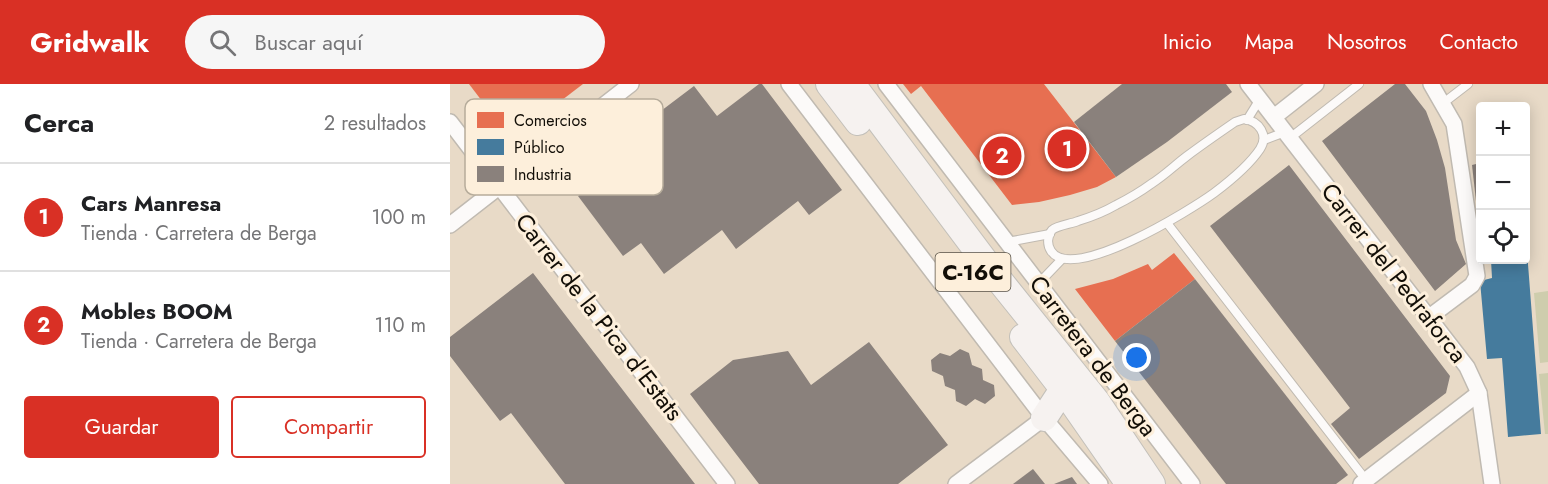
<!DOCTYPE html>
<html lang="es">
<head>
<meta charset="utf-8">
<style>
  :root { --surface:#fff; --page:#f6f6f6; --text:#202124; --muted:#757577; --line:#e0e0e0; --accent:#d93025 }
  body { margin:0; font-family:Jost,sans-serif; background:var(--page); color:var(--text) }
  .controls { position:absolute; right:18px; top:18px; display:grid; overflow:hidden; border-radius:6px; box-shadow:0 3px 15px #0003 }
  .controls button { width:54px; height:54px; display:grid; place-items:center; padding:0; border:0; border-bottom:2px solid var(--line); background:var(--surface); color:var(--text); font:30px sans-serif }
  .you { position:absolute; left:687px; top:274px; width:21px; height:21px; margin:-15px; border:4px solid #fff; border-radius:50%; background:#1a73e8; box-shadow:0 0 0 9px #1a73e833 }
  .badge { display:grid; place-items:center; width:39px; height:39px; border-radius:50%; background:var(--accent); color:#fff; font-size:20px; font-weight:700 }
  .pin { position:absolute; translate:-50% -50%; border:3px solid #fff; box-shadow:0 2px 6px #0006 }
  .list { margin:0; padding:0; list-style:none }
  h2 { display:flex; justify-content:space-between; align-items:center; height:78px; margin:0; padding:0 24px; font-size:26px }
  h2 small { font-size:20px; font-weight:400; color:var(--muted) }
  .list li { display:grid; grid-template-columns:39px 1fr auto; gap:18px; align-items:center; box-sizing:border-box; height:108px; padding:0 24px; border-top:2px solid var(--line) }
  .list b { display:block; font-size:22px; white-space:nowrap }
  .list p { margin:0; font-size:20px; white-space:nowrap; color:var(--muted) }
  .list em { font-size:20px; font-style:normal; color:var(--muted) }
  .actions { display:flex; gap:12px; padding:18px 24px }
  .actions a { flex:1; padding:14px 0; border:2px solid var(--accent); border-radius:6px; text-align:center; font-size:21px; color:var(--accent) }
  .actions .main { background:var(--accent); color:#fff }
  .icon { flex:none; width:33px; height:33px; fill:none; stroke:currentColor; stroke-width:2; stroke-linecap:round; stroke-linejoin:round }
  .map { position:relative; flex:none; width:1098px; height:400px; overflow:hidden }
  header { display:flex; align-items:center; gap:36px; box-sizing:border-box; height:84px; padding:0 30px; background:var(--accent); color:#fff }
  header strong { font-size:28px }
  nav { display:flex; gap:33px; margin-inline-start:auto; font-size:21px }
  .search { width:420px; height:54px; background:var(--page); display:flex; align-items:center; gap:15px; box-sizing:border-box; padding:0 21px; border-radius:33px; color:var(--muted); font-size:22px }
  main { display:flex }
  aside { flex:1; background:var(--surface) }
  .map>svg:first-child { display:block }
</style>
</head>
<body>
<header>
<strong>Gridwalk</strong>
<div class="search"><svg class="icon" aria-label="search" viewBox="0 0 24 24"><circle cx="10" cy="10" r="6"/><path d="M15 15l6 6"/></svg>Buscar aquí</div>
<nav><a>Inicio</a><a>Mapa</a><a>Nosotros</a><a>Contacto</a></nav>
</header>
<main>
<aside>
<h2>Cerca<small>2 resultados</small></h2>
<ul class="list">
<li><span class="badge">1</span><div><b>Cars Manresa</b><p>Tienda · Carretera de Berga</p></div><em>100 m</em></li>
<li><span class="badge">2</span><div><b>Mobles BOOM</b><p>Tienda · Carretera de Berga</p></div><em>110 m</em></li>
</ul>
<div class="actions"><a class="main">Guardar</a><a>Compartir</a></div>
</aside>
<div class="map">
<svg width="1098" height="400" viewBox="0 0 1098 400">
  <rect width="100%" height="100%" fill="#e8e1d6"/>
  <path fill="#e8dac7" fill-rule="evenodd" d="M0,0H1098V400H0ZM1030,22H1076V176H1030Z"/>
  <g fill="#cecdad">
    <path d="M1098,207V278L1090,279L1084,209Z"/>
    <path d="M1098,289V350H1095L1089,290Z"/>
  </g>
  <g fill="#e76f51">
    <path d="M19,0H133L61,55Z"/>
    <path d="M453,0H594L666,93L647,103L620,111L589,118L562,121L471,2L461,10Z"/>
    <path d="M724,169L745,195L665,257L625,205L663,195L698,180L702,186Z"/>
  </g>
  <path fill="#457b9d" d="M1076,168H1077L1079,193L1091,350L1058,353L1052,274L1037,275L1030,197L1042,194L1041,176H1076Z"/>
  <g fill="#8a817c">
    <path d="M309,0H312L392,106L359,131L348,117L286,165L272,146L214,190L191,159L173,172L128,112L206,53L195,39L244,2L267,32Z"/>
    <path d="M672,0H776L782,8L717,58L666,93L624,38Z"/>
    <path d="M945,0H955L976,27L987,56L995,84L1006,156L1016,180L985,207L872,57Z"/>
    <path d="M1030,79V116L1026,117L1022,81Z"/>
    <path d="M839,81L1000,292L996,309L909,375L881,340L900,324L760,142Z"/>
    <path d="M83,189L245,400H115L61,329L50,337L0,272V253Z"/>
    <path d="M745,195L898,391L886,400H776L665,257Z"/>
    <path d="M419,258L498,361L448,400H309L240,310L283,276L338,267L361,301Z"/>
    <path d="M510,265L519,269L522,281L532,285L533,296L544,301L545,312L535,320L525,315L516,322L506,317L505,306L495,302L493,292L482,287L481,276L490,269L500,272Z"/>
    <path d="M583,385L595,400H563Z"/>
    <path d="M622,393L627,400H604Z"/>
  </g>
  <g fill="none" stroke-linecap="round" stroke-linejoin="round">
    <defs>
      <g id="lane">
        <path d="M992,20L1018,0"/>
        <path d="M794,35C809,37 819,51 810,65C800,80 780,97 764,109C742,125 622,200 601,167C597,161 597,152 602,146C608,141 621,140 628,137C641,133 654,128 666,121C678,115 690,108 701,100C714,92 725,81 737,72C753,60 769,49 785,38Z"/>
        <path d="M797,36L810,15"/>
        <path d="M840,54L909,0"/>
        <path d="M814,56L835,48"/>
        <path d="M717,139L916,396"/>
        <path d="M557,158L600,150"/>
        <path d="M588,200L612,175"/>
      </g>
      <g id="street">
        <path d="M339,0L594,334L650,400"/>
        <path d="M436,0L742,400"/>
        <path d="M798,0L1017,283L1029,309L1042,400"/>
        <path d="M824,33L866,0"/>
        <path d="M0,38L277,400"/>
        <path d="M0,141L181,0"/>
        <path d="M978,234L1022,201L1027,192L1004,40L981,0"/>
        <path d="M506,400L594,334"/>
        <path d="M911,400L1029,309"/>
      </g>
      <g id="primary">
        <path d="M379,0L408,38"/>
        <path d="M402,0L546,192L647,318L702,400"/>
        <path d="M573,253L613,305L679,400"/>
        <path d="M594,334L613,305L616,294L613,291"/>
      </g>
    </defs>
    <use href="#lane" stroke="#c0bab1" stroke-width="10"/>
    <use href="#street" stroke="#c0bab1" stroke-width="18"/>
    <use href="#primary" stroke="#c3c0ba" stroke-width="28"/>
    <use href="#lane" stroke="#fcfaf9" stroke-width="8"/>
    <use href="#street" stroke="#fcfaf9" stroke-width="15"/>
    <use href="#primary" stroke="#f6f2f0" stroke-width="26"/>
  </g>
  <g text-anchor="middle" stroke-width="6" stroke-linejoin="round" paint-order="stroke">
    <rect fill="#fdefdb" stroke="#585247" stroke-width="1.5" x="485.5" y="169" width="75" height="38" rx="4.5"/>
    <g font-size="22" font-weight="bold" fill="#120e07">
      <text x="523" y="196">C-16C</text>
    </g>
    <g font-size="24" fill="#120e07" stroke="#fdefdb">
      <text transform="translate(944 189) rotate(52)" y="8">Carrer del Pedraforca</text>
      <text transform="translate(149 233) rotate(52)" y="8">Carrer de la Pica d'Estats</text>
      <text transform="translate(643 272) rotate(53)" y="8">Carretera de Berga</text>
    </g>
  </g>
  <rect x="15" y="15" width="198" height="96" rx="9" fill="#fdefdb" stroke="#b6ac9b" stroke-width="1.5"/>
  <rect x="27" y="28" width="27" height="16" fill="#e76f51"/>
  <rect x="27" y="55" width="27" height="16" fill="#457b9d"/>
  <rect x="27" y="82" width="27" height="16" fill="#8a817c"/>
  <g font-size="16" fill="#120e07">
    <text x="64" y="42">Comercios</text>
    <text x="64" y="69">Público</text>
    <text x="64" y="96">Industria</text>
  </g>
</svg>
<div class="controls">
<button>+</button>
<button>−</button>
<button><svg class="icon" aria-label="locate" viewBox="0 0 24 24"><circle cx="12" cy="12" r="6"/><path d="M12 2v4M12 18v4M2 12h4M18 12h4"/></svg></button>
</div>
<div class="you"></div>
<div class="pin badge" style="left:617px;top:65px">1</div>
<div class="pin badge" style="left:552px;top:72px">2</div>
</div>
</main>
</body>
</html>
